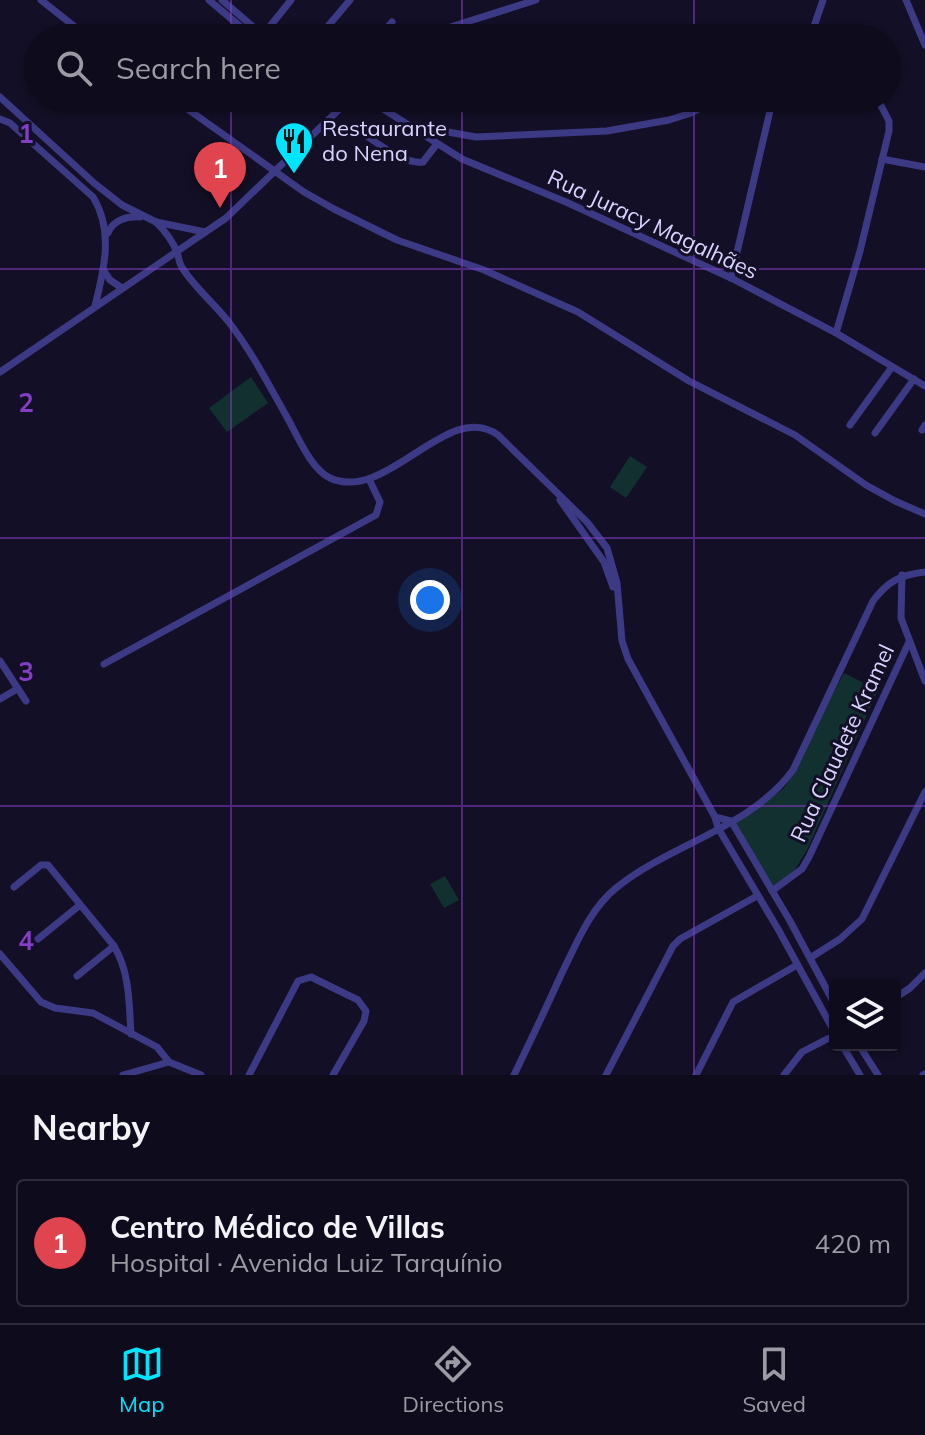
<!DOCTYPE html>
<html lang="en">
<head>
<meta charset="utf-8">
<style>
  :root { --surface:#0e0b1c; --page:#1c1929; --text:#f1f3f6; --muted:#9b9ba3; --line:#2e2b3b; --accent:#00e5ff }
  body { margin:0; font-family:Mulish,sans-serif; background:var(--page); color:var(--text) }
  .controls { position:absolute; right:24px; bottom:24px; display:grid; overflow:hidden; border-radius:8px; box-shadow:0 2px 6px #0004 }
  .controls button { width:72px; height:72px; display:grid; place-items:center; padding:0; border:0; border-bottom:2px solid var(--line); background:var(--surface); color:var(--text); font:40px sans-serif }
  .you { position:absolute; left:430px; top:600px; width:28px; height:28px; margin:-20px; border:6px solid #fff; border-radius:50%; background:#1a73e8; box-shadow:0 0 0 12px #1a73e833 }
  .badge { display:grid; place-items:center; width:52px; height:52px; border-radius:50%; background:var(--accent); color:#fff; font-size:26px; font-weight:700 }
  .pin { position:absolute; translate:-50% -66px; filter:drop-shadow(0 2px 4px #0008) }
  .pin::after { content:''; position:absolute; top:42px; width:28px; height:24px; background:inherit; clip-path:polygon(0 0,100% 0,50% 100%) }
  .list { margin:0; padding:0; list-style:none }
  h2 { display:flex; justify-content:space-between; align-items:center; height:104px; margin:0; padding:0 32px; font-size:34px }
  h2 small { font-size:26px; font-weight:400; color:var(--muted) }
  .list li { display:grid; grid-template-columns:52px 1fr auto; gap:24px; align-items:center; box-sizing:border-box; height:128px; margin:0 16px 16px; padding:0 16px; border:2px solid var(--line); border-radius:8px }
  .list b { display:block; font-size:30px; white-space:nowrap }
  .list p { margin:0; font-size:26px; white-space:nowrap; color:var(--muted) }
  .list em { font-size:26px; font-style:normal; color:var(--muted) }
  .icon { flex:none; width:44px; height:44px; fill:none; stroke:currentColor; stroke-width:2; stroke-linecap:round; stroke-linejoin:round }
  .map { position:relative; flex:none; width:925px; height:1075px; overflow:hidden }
  .search { position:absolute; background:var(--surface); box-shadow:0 2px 6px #0004; left:24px; right:24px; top:24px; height:88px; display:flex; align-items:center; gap:20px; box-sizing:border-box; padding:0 28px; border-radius:44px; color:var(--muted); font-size:30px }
  .sheet { height:248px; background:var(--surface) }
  nav { display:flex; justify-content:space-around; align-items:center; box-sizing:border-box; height:112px; border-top:2px solid var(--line); background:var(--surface); font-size:22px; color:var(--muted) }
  nav a { display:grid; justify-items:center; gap:4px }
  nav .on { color:var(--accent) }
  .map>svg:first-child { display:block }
</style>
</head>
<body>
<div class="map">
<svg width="925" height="1075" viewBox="0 0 925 1075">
  <rect width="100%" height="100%" fill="#130f26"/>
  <g fill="#12302f">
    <path d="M251,377L268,403L227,432L209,408Z"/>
    <path d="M630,456L647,467L626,498L610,487Z"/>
    <path d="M844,673L878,690L807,850L793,873L773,891L735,823L783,789L795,773L807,742Z"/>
    <path d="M445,876L459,900L444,908L430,884Z"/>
  </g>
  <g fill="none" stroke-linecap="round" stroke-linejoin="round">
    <g stroke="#3d3a85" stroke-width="7">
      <path d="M41,0L89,38"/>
      <path d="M209,0L254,38"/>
      <path d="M222,0L266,38"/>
      <path d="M906,0L925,45"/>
      <path d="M263,35L291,0"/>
      <path d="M318,38L350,0"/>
      <path d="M378,38L392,22"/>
      <path d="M426,38L441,30L536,0"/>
      <path d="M810,38L823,0"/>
      <path d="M0,97L94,183L122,205L156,222L205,232"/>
      <path d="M172,98L304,192L334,209L397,240L484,270L578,312L689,381L795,435L866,485L895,501L925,514"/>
      <path d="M324,98L338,110"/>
      <path d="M366,98L462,159L566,202L731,278L836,333L925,386"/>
      <path d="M0,119L10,123L93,197C114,231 104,270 95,306"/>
      <path d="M414,126L476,137L607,131L669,120L691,113L719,98"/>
      <path d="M358,130C373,140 404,165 423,162L436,145"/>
      <path d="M882,159L925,167"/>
      <path d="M156,222C165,231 172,240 177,252C179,258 179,264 183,269C196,289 216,305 231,325C253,354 270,387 288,419C298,437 311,469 330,478C387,504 448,398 498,435L587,522L607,548L617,583L622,641L628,659L715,817L718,828L778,929L835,1033"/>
      <path d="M108,233C113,220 127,216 140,217"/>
      <path d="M104,271L110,280L122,288"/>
      <path d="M731,278L773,98"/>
      <path d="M836,333L860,251L889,131V121L877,98"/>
      <path d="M0,372L226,218L351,98"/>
      <path d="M850,425L892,367"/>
      <path d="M922,430L925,425"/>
      <path d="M875,433L914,379"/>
      <path d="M560,500L604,562L613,587"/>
      <path d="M902,575L901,618L925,681"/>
      <path d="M0,661L26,701"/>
      <path d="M104,664L376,515L380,502L369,479"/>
      <path d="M0,699L17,689"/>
      <path d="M715,817L731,821L790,921L835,1005"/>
      <path d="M14,887L41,865H48L114,946C130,973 129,1003 131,1034"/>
      <path d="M772,891L802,869L809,857L909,642"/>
      <path d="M38,939L80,905"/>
      <path d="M0,954L41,1002L55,1008L93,1013L157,1047L169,1062"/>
      <path d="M810,958L840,939L862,919L925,792"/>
      <path d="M77,976L114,946"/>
      <path d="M895,998L910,988L925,973"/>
      <path d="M842,1045L860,1075"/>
      <path d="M859,1045L878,1075"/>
      <path d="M123,1075L169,1062L201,1075"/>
      <path d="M249,1075L298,981L311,977L358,1000L366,1011L364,1021L333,1075"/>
      <path d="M514,1075C530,1042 546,1008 561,975C576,945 589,910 616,888C670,844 751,828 793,770L873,601C888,581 900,575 925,572"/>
      <path d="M606,1075L673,946L680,939L757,896"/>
      <path d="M696,1075L733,1002L797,965"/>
      <path d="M784,1075L802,1052L835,1035"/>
      <path d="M923,1075L925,1074"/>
    </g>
  </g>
  <path fill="none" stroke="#843dc5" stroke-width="2" stroke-opacity="0.55" d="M231,0V38M462,0V38M694,0V38M231,98V1075M462,98V1075M694,98V1075M0,269H925M0,538H925M0,806H925"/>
  <defs>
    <symbol id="restaurant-pin" viewBox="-11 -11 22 30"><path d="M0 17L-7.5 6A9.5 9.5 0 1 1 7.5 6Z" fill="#00e5ff" stroke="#130f26"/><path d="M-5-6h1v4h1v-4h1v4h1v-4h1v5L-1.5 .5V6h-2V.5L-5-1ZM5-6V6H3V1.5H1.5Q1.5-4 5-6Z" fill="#111"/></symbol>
  </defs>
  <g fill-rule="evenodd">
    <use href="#restaurant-pin" x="272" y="119" width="44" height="60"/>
  </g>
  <g text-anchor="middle" stroke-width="6" stroke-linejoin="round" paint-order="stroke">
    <g font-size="22" fill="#d9d4ff" stroke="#130f26" text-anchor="start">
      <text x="322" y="136">Restaurante<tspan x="322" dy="25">do Nena</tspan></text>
    </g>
    <g font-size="22" fill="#d9d4ff" stroke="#130f26">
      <text transform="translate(653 224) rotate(25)" y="8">Rua Juracy Magalhães</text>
      <text transform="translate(842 743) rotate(-65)" y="8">Rua Claudete Kramel</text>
    </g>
  </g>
  <g font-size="26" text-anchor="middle" font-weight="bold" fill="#843dc5" stroke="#130f26" stroke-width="6" stroke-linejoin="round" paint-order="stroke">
    <text x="26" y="143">1</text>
    <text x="26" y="412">2</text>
    <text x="26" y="681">3</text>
    <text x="26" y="950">4</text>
  </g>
</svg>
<div class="controls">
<button><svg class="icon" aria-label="layers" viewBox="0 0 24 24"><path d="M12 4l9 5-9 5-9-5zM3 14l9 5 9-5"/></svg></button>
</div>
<div class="you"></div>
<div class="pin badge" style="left:220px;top:208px;background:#e0444e">1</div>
<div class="search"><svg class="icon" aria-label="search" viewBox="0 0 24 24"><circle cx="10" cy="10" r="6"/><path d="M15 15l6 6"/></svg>Search here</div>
</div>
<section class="sheet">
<h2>Nearby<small></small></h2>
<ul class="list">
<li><span class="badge" style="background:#e0444e">1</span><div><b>Centro Médico de Villas</b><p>Hospital · Avenida Luiz Tarquínio</p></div><em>420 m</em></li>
</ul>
</section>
<nav>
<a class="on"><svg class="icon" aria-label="map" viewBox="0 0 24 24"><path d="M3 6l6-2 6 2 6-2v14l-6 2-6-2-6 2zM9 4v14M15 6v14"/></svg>Map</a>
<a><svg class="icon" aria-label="directions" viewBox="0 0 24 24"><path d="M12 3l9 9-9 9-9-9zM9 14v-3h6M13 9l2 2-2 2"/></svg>Directions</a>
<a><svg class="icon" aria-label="saved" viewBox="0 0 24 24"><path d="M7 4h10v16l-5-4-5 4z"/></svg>Saved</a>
</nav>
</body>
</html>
